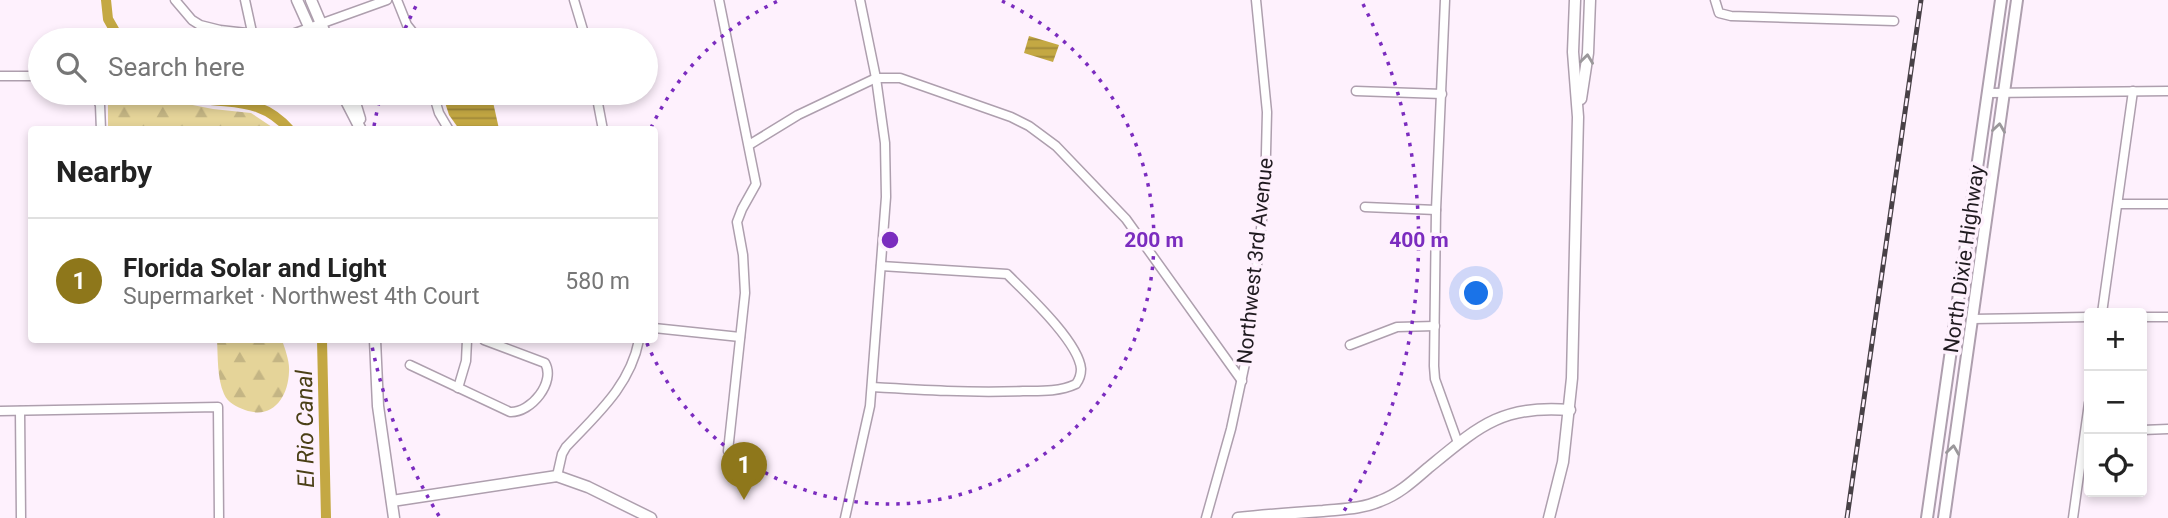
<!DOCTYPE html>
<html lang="en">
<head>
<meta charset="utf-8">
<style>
  :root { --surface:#fff; --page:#f2f2f2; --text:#222; --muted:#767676; --line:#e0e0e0; --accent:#8e771b }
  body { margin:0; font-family:Roboto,sans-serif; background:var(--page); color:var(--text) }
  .controls { position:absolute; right:21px; bottom:21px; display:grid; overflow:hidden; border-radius:7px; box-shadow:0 4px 10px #0003 }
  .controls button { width:63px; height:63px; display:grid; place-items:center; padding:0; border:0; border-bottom:2px solid var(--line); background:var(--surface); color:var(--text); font:35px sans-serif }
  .you { position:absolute; left:1477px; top:294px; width:24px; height:24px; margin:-18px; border:5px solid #fff; border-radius:50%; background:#1a73e8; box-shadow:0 0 0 10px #1a73e833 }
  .badge { display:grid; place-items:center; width:46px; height:46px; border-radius:50%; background:var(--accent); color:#fff; font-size:23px; font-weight:700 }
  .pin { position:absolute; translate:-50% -58px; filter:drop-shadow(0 2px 4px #0008) }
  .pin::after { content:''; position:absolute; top:37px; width:24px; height:21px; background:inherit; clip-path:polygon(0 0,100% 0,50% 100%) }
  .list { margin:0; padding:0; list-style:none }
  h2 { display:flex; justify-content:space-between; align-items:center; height:91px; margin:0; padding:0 28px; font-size:30px }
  h2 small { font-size:23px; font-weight:400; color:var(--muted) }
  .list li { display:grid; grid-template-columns:46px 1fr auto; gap:21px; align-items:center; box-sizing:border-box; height:126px; padding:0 28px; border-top:2px solid var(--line) }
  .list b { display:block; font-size:26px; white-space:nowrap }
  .list p { margin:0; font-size:23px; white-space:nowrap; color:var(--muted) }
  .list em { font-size:23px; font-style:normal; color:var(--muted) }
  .icon { flex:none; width:38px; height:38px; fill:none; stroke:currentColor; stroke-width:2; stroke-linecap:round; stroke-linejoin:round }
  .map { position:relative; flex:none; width:2168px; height:518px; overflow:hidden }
  .search { position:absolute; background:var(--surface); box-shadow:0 4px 10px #0003; left:28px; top:28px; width:630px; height:77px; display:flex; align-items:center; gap:18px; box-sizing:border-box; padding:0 24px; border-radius:38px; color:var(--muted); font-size:26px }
  .panel { position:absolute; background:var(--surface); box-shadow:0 4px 10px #0003; left:28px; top:126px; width:630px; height:217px; border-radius:7px }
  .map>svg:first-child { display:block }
</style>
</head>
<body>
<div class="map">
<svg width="2168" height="518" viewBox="0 0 2168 518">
  <defs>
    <pattern id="forest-firs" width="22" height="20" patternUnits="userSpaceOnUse" patternTransform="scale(1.75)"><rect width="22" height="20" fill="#e5d499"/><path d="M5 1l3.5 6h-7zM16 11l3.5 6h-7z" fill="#c4b584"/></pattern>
    <pattern id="water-rules" width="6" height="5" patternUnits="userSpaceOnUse" patternTransform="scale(1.75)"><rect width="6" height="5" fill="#c4a843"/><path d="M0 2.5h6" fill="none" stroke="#9f8838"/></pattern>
  </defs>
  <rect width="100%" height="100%" fill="#fef1fd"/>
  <g fill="url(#forest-firs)">
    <path d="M104,93H152L167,100L213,109L251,113L275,129H108V104Z"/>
    <path d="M217,340H282C285,349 290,362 289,372C288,397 273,420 245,410C237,407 228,403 224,394C217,378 218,357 217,340Z"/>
  </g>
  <g fill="url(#water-rules)">
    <path d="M1029,36L1059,45L1053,62L1024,53Z"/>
    <path d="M442,93H491L499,129H459L449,115Z"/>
  </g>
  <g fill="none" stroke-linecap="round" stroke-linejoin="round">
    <g stroke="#c4a843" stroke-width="10">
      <path d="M106,0L108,19L120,40"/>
      <path d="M182,93C224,109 255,91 290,130"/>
      <path d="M322,340L326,518"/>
    </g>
    <defs>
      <g id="minor">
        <path d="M175,0L192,20L200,25L220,30L284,37L387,0"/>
        <path d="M245,0L252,32"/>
        <path d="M397,0L407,25L419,40"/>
        <path d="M574,0L586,40"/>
        <path d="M719,0L756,184L742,209L737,222L743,255L745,293L728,451"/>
        <path d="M1445,0L1436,210L1434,366L1435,379L1458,443"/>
        <path d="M1715,0L1719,13L1731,16L1894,21"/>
        <path d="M0,76H40"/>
        <path d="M1356,91L1442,94"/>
        <path d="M94,93L100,105L101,130"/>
        <path d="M433,93L439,113L449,130"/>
        <path d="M596,93L603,130"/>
        <path d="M1988,93L2168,91"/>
        <path d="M749,145L798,115L876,78H900L1011,117L1029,126L1056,146L1126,219L1242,381"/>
        <path d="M2118,204H2168"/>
        <path d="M1365,207L1436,210"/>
        <path d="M2102,313L2133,91"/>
        <path d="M2142,317H2168"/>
        <path d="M1972,319L2089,317"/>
        <path d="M654,328L740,337"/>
        <path d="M1350,345L1397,327L1435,326"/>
        <path d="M410,365L510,412C531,413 556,382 545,363L484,340"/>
        <path d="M872,387C922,390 972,393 1023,391C1040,391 1059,392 1076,384C1079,380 1081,375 1081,369C1079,342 1026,293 1007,274L881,266"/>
        <path d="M458,388L466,361L467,340"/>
        <path d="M0,411L218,407L219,518"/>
        <path d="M20,411L21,518"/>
        <path d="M2142,430L2168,429"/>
        <path d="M557,476L562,454L566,447C597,414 630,386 639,340"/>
        <path d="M845,518L870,406L886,197L885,143L876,78L860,0"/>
        <path d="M1206,518L1231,429L1247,354L1265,193L1267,112L1256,0"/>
        <path d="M2073,518L2089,403"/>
      </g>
      <g id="tertiary">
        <path d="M297,0L315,40"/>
        <path d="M311,0L328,40"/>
        <path d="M342,93L361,130"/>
        <path d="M352,93L360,119"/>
        <path d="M1581,99L1588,53L1590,0"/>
        <path d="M375,340L378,406L394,518"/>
        <path d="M392,501L557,476L588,487L651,518"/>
        <path d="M1238,518C1266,515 1294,513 1323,511C1342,509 1362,509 1380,501C1399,494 1413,481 1428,468C1478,427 1502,404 1570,410"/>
        <path d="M1549,518L1563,462L1572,378L1578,117L1573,52L1575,0"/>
      </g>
      <g id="secondary">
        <path d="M1927,518L2001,0"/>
        <path d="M1944,518L2017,0"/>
      </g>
    </defs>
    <use href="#minor" stroke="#ae9fae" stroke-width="11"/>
    <use href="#tertiary" stroke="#ae9fae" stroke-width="13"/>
    <use href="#secondary" stroke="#ae9fae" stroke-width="14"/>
    <use href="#minor" stroke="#fff" stroke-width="8"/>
    <use href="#tertiary" stroke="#fff" stroke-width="10"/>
    <use href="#secondary" stroke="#fff" stroke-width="10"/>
    <defs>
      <path id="rail" d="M1847,518L1921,0"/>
    </defs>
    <use href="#rail" stroke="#484147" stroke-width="5"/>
    <use href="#rail" stroke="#fef1fd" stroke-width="2.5" stroke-dasharray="8" stroke-linecap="butt"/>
  </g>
  <defs><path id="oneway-chevron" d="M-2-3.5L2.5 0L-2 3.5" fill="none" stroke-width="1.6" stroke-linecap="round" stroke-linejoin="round" transform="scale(1.75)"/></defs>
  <g stroke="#9b989b">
    <use href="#oneway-chevron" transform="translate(1587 59) rotate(-83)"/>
    <use href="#oneway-chevron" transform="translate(1999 128) rotate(-82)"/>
    <use href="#oneway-chevron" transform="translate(1953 450) rotate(-82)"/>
  </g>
  <g fill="none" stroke="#7b2cbf" stroke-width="3.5" stroke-dasharray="3.5 7">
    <path d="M651 128A264 264 0 0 1 778 1M1002 1A264 264 0 1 1 646 341"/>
    <path d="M439 516A529 529 0 0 1 371 341M374 126A529 529 0 0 1 381 94M401 38A529 529 0 0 1 417 4M1363 4A529 529 0 0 1 1341 516"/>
  </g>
  <g text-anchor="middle" stroke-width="7" stroke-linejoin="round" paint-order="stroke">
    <g font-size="21" fill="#201b20" stroke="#fef1fd">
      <text transform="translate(1964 259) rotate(-82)" y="7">North Dixie Highway</text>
      <text transform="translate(1255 261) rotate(-84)" y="7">Northwest 3rd Avenue</text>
    </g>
    <g font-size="23" font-style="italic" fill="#4a3f15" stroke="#fef1fd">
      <text transform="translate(305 429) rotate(-91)" y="8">El Rio Canal</text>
    </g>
  </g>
  <circle cx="890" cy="240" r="10" fill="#7b2cbf" stroke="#fef1fd" stroke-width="3.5"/>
  <g font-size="21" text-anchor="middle" font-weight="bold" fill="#7b2cbf" stroke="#fef1fd" stroke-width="7" stroke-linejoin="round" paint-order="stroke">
    <text x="1154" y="247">200 m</text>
    <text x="1419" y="247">400 m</text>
  </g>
</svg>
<div class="controls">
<button>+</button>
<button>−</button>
<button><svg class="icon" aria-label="locate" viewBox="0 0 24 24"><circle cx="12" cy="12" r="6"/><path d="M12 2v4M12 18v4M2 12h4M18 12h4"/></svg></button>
</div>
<div class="you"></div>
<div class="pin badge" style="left:744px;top:500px">1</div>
<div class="search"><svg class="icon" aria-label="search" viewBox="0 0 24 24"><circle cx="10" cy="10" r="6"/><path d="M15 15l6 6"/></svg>Search here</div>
<section class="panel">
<h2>Nearby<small></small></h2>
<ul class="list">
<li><span class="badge">1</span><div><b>Florida Solar and Light</b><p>Supermarket · Northwest 4th Court</p></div><em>580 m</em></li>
</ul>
</section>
</div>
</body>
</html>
